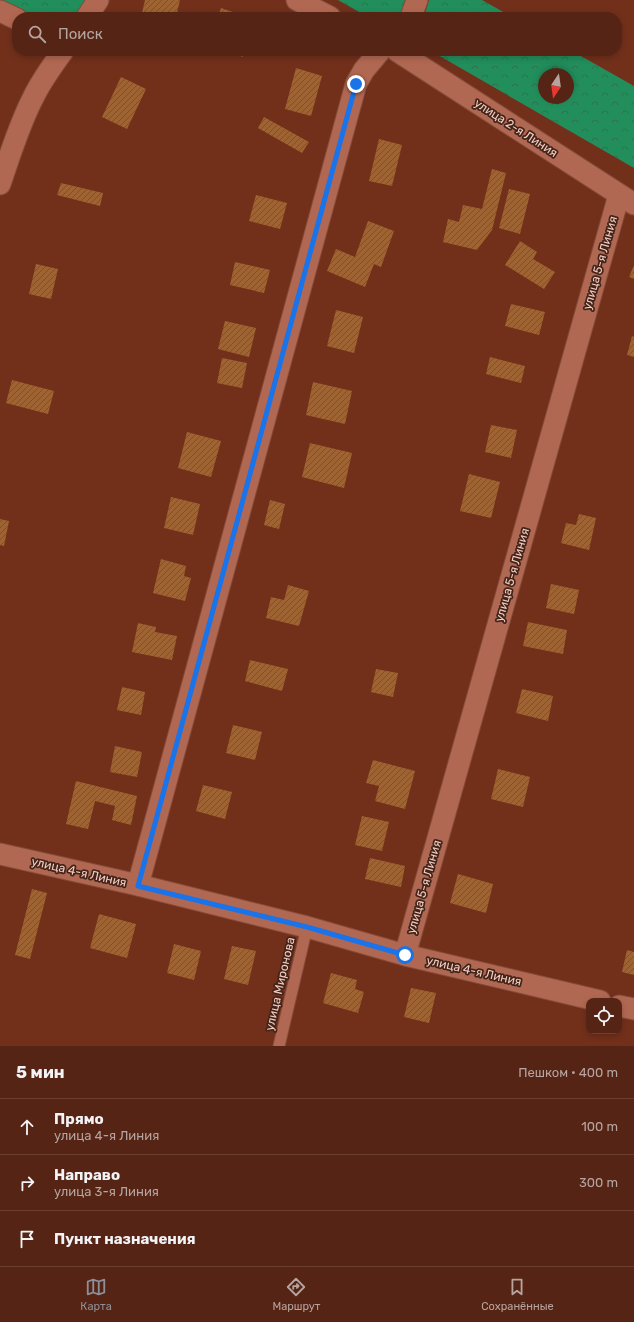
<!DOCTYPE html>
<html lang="ru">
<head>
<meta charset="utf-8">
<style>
  :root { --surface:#562414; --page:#5f3022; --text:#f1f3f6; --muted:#b6a4a0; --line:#6c4134; --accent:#8c9099 }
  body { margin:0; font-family:Rubik,sans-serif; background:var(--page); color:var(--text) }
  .controls { position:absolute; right:12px; bottom:12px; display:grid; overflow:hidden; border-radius:8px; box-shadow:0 2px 6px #0003 }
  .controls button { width:36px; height:36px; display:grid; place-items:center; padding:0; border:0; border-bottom:1px solid var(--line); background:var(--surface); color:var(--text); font:20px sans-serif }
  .compass { position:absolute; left:538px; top:68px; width:36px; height:36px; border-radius:50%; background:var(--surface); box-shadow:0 2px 6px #0003; rotate:193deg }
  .stop { position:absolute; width:12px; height:12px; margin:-9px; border:3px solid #1a73e8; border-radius:50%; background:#fff }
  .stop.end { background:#1a73e8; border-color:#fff; box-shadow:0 1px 4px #0008 }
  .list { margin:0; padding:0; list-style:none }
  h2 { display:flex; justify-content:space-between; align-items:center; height:52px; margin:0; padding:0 16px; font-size:17px }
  h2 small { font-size:13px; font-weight:400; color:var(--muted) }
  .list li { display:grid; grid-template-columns:26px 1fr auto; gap:12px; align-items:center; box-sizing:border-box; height:56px; padding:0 16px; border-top:1px solid var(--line) }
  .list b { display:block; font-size:15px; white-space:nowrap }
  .list p { margin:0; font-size:13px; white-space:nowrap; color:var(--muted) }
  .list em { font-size:13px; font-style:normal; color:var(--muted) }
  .icon { flex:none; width:22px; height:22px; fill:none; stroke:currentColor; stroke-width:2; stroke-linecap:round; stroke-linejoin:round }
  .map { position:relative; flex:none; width:634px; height:1046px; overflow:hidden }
  .search { position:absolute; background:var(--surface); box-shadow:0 2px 6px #0003; left:12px; right:12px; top:12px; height:44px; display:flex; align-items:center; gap:10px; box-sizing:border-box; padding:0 14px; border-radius:16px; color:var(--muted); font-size:15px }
  .sheet { height:220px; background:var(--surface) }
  nav { display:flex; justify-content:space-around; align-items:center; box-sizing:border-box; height:56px; border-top:1px solid var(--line); background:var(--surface); font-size:11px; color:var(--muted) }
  nav a { display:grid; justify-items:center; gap:2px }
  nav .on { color:var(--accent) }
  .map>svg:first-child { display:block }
</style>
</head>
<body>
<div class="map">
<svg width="634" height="1046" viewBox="0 0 634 1046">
  <defs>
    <pattern id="forest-crowns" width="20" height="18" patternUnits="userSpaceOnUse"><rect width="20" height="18" fill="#228e5c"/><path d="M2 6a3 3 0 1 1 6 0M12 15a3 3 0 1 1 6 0" fill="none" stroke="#307250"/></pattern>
    <pattern id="building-hatch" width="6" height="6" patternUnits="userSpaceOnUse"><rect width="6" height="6" fill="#9e6332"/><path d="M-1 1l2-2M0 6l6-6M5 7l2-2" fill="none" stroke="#785236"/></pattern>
  </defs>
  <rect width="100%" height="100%" fill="#72301b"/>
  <g fill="url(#forest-crowns)" fill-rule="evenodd">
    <path d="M0,0H91L79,17H30L0,1Z"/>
    <path d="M338,0H408L403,17H368Z"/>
    <path d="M429,0H482L512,17H424Z"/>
    <path d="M431,51H572L634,86V168ZM544,74H568V98H544Z"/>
  </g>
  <g fill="url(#building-hatch)">
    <path d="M145,0H180L176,17H141Z"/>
    <path d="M221,8L247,17H218Z"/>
    <path d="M226,51H245L243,57Z"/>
    <path d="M296,68L322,76L311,116L285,109Z"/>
    <path d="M121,77L146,89L127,129L102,117Z"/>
    <path d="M264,117L309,142L302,153L258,128Z"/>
    <path d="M379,139L402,145L392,186L369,181Z"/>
    <path d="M492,169L506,173L492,230L477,250L443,242L448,219L459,222L463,205L482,209Z"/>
    <path d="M61,183L103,193L100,206L57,195Z"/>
    <path d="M509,189L530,194L520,234L499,228Z"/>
    <path d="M256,195L287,203L280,229L249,221Z"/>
    <path d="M368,221L394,231L381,267L374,264L365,287L327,271L336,249L355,257Z"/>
    <path d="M520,241L537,252L533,259L555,272L544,289L505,265Z"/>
    <path d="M235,262L270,270L264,293L230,285Z"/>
    <path d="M36,264L58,269L51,299L29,294Z"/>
    <path d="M634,265V279L629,277Z"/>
    <path d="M511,304L545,312L539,335L505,326Z"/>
    <path d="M336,310L363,317L354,353L327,346Z"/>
    <path d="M225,321L256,328L249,357L218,349Z"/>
    <path d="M632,336L634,337V357L627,355Z"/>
    <path d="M490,357L525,366L521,383L486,374Z"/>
    <path d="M222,358L247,363L242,388L217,383Z"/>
    <path d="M12,380L54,391L48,414L6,403Z"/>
    <path d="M313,382L352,391L345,424L306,415Z"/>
    <path d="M491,425L517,430L511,458L485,452Z"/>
    <path d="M187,432L221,441L211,477L178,468Z"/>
    <path d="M310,443L352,453L344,488L302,477Z"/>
    <path d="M469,474L500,482L491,518L460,511Z"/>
    <path d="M171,497L200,504L193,535L164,528Z"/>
    <path d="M270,500L285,504L279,529L264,525Z"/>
    <path d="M579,514L596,518L589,550L561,543L566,523L576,525Z"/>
    <path d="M0,519L9,521L4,546L0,545Z"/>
    <path d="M161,559L186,566L184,576L191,578L185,601L153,593Z"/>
    <path d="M551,584L579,590L574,614L546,608Z"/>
    <path d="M288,585L309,591L299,626L266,618L271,597L284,600Z"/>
    <path d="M528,622L567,630L563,654L523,646Z"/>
    <path d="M138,623L156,627L155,632L177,636L172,660L132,652Z"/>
    <path d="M250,660L288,669L282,691L245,681Z"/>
    <path d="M376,669L398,673L393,697L371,692Z"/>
    <path d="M122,687L145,692L141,715L117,710Z"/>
    <path d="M522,689L553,696L548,721L516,713Z"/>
    <path d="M233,725L262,732L255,760L226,753Z"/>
    <path d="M115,746L142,752L137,777L110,772Z"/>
    <path d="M373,760L415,771L405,809L375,801L379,786L366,783Z"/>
    <path d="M498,769L530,777L523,807L491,799Z"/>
    <path d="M76,781L137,796L131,825L112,820L115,806L95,801L88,829L66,824Z"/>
    <path d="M203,785L232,792L225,819L196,811Z"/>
    <path d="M362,816L389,822L382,851L355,845Z"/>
    <path d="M370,858L405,866L401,887L365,879Z"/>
    <path d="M458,874L493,884L486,913L450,903Z"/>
    <path d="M32,889L47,893L30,959L15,955Z"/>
    <path d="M99,914L136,924L127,958L90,948Z"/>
    <path d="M174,944L201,951L194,980L167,973Z"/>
    <path d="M232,946L256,951L248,985L224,979Z"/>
    <path d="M627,950L634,952V975L622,972Z"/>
    <path d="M331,973L357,980L355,989L364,992L358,1013L323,1003Z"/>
    <path d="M411,988L436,993L429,1023L404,1017Z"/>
  </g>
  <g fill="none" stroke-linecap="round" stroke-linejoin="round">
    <defs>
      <path id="lane" d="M279,1046L307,927"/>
      <g id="street">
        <path d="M297,0L330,17"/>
        <path d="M0,11L17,19"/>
        <path d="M87,17L98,0"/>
        <path d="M411,17L417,0"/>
        <path d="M397,51L634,204"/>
        <path d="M0,184C10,155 19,125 33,98C41,81 52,66 63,51"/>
        <path d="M0,854L138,885L307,927L405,955L600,1001"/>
        <path d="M138,885L356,84L364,70L380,51"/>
        <path d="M405,955L619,195"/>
        <path d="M619,1006L634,1009"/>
      </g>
    </defs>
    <use href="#lane" stroke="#854b3a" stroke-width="13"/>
    <use href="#street" stroke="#854b3a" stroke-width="23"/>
    <use href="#lane" stroke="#b16852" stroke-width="11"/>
    <use href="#street" stroke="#b16852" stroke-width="21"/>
  </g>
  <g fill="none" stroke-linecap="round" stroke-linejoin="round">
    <path stroke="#1a73e8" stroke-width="5" d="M356,84L138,886L307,927L405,955"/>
  </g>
  <g text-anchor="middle" stroke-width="3.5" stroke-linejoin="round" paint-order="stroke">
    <g font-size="12" fill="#f7cec1" stroke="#42241a">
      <text transform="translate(516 128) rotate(33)" y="4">улица 2-я Линия</text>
      <text transform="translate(600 263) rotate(-74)" y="4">улица 5-я Линия</text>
      <text transform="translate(512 575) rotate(-74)" y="4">улица 5-я Линия</text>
      <text transform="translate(79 872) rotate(13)" y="4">улица 4-я Линия</text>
      <text transform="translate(424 887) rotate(-74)" y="4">улица 5-я Линия</text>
      <text transform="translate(474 971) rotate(13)" y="4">улица 4-я Линия</text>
      <text transform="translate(280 984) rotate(-77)" y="4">улица Миронова</text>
    </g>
  </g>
</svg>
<div class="controls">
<button><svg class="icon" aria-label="locate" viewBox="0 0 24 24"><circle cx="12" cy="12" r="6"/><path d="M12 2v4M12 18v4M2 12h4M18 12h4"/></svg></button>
</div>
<svg class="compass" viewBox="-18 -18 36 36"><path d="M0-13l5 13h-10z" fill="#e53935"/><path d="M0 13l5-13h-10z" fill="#b6a4a0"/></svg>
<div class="stop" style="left:405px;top:955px"></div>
<div class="stop end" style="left:356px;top:84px"></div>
<div class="search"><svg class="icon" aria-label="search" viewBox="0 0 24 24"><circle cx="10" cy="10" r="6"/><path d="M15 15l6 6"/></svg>Поиск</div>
</div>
<section class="sheet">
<h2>5 мин<small>Пешком · 400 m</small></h2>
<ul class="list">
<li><svg class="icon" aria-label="ahead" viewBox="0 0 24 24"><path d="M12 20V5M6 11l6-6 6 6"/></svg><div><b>Прямо</b><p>улица 4-я Линия</p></div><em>100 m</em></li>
<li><svg class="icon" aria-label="right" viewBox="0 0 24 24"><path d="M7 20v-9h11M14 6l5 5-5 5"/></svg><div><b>Направо</b><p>улица 3-я Линия</p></div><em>300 m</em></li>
<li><svg class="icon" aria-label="arrive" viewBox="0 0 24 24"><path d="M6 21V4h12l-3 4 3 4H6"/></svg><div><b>Пункт назначения</b></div></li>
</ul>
</section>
<nav>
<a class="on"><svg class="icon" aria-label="map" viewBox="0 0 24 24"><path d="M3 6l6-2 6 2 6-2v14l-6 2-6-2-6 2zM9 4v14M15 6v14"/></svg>Карта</a>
<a><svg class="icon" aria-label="directions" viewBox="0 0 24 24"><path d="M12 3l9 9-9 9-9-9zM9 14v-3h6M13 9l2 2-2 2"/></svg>Маршрут</a>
<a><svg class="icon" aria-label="saved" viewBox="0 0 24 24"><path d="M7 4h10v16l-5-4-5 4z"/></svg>Сохранённые</a>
</nav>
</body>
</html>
